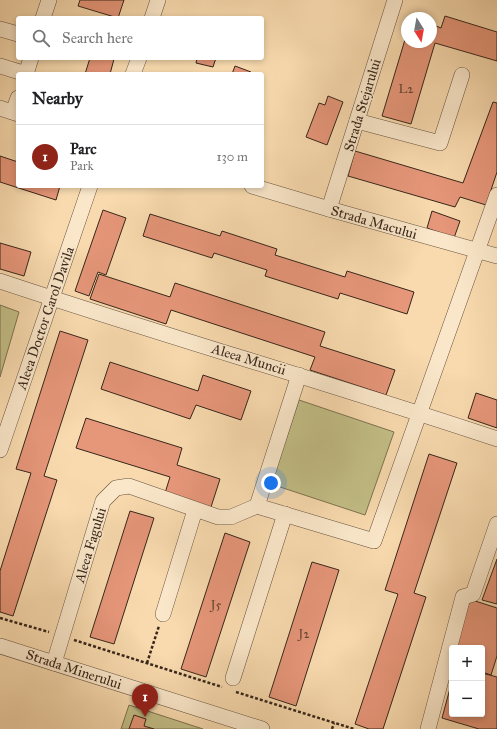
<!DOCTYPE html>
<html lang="en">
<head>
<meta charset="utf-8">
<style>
  :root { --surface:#fff; --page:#f6f6f6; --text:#202124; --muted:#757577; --line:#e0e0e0; --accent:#8f2418 }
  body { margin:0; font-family:"IM FELL Great Primer",serif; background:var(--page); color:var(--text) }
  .controls { position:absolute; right:12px; bottom:12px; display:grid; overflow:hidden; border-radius:4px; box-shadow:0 2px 6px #0003 }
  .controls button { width:36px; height:36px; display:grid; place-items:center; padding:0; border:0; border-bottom:1px solid var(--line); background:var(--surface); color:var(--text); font:20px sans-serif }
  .compass { position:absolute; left:401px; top:12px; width:36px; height:36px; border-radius:50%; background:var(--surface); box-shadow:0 2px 6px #0003; rotate:169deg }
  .you { position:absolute; left:271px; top:483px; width:14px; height:14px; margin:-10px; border:3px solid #fff; border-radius:50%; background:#1a73e8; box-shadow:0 0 0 6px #1a73e833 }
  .badge { display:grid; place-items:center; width:26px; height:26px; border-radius:50%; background:var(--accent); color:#fff; font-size:13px; font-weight:700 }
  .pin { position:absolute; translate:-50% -33px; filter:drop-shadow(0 1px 2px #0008) }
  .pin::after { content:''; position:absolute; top:21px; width:14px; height:12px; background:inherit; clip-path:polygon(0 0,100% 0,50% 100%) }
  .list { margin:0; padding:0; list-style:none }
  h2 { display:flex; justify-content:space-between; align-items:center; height:52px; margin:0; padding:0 16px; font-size:17px }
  h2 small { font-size:13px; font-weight:400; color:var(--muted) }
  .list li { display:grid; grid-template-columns:26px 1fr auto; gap:12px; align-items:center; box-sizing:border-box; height:64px; padding:0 16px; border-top:1px solid var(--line) }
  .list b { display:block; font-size:15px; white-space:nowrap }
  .list p { margin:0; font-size:13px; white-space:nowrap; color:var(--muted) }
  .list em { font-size:13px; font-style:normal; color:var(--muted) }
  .icon { flex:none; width:22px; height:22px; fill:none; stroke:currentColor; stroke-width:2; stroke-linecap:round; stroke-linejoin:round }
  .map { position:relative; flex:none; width:497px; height:729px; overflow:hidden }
  .search { position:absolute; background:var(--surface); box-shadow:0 2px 6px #0003; left:16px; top:16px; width:248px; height:44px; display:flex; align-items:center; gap:10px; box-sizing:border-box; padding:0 14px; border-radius:4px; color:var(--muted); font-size:15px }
  .panel { position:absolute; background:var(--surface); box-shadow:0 2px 6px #0003; left:16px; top:72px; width:248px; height:116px; border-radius:4px }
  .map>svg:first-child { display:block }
</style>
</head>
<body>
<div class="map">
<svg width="497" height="729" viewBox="0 0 497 729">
  <rect width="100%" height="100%" fill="#f8daae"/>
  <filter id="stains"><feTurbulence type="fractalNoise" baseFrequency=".005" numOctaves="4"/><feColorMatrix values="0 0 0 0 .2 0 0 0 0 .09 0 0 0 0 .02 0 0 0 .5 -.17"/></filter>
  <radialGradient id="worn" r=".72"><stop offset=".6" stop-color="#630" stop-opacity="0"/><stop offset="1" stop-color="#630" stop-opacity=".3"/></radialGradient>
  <g fill="#c3be86" stroke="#7d7250">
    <path d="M0,305L19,312L0,377Z"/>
    <path d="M299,400L394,432L365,515L271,484Z"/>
    <path d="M129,705L203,729H121Z"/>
  </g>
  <g fill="#e69679" stroke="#37261a">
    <path d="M80,0H124L118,18L78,6Z"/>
    <path d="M445,16L497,32V61L435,43L411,124L382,116L407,33V42H431V24L441,28Z"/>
    <path d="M90,58L114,59L110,74H85Z"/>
    <path d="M197,58H216L213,67L196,63Z"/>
    <path d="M235,66L251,72L250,74H232Z"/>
    <path d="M328,96L343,102L327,145L306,137L319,103L325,105Z"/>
    <path d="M493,102L497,103V172L486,205L460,197L455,207L348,176L355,151L463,183Z"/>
    <path d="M0,156L18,162V186H60L56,200L0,182Z"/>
    <path d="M103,210L126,218L106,275L98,272L89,296L75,291Z"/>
    <path d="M432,211L460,221L454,238L427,228Z"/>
    <path d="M150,214L220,236L222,231L277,249L275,255L345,277L347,271L414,292L407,314L340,293L338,299L265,276L267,270L214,253L212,258L143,236Z"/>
    <path d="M0,243L31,252L24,276L0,269Z"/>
    <path d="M99,274L170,297L175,283L325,332L320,346L395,370L386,395L310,370L315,357L171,310L166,324L90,299Z"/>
    <path d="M60,331L88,340L44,476L57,480L13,616L0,612V571L31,473L16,469Z"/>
    <path d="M110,362L198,391L203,375L251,391L241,420L196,405L190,419L101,389Z"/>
    <path d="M476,393L497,400V428L468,418Z"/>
    <path d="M86,418L182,448L177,465L220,479L211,507L165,493L170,477L76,448Z"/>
    <path d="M429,454L457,463L414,593L426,597L383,729H369L355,724L398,594L385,590Z"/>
    <path d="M130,511L154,518L114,644L90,637Z"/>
    <path d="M225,533L250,542L206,677L181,669Z"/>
    <path d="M497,559V604L482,600Z"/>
    <path d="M312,562L339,570L296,706L269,697Z"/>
    <path d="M469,599L497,608V656L491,675L482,672V648H454Z"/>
    <path d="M482,673L497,677V729H479L442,718L452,681V714H482Z"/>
    <path d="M134,715L146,719L144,726L154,729H129Z"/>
  </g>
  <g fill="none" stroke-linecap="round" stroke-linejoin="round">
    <defs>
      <g id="minor">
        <path d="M43,18L49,0"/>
        <path d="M152,18L158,0"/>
        <path d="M0,29L18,34"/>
        <path d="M0,66L26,74"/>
        <path d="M26,74L31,58"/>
        <path d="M133,74L139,58"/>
        <path d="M0,108L18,114"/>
        <path d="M13,112L18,98"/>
        <path d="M357,121L440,143L462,75"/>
        <path d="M252,186L329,209L497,256"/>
        <path d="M329,209L395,0"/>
        <path d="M0,281C165,336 332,384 497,439"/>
        <path d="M0,450L90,186"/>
        <path d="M257,506L374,541L497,195"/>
        <path d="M163,614L195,510"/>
        <path d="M0,646L262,729"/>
        <path d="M54,663L103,501L116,488L129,486L218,517H231L257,506L299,375"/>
        <path d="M233,678L285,514"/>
        <path d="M428,729L463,597L473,594L497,524"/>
      </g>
    </defs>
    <use href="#minor" stroke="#67533f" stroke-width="16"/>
    <g stroke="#37261a" stroke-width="2.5" stroke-dasharray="3 2" stroke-linecap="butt">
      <path d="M0,618L49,632"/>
      <path d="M74,640L222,687"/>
      <path d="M147,663L159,626"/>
      <path d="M236,692L354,729"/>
      <path d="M332,729L334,723"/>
    </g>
    <use href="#minor" stroke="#fae7ca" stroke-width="15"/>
  </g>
  <g text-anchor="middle" stroke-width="3" stroke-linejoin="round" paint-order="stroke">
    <g font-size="12" fill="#634232">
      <text x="406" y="93">L2</text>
      <text x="216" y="609">J5</text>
      <text x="304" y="638">J2</text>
    </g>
    <g font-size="14" fill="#37261a" stroke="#fae7ca">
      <text transform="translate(362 105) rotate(-73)" y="5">Strada Stejarului</text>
      <text transform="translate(374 222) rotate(16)" y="5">Strada Macului</text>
      <text transform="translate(45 318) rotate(-71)" y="5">Aleea Doctor Carol Davila</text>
      <text transform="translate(249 359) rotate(17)" y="5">Aleea Muncii</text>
      <text transform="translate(90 545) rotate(-73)" y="5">Aleea Fagului</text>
      <text transform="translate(74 669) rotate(18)" y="5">Strada Minerului</text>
    </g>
  </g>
  <rect width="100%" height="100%" filter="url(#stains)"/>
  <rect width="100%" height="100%" fill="url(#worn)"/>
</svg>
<div class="controls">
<button>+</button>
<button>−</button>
</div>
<svg class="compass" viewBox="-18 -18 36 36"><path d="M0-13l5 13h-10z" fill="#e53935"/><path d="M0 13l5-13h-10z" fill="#757577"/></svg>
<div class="you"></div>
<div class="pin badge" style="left:145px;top:717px">1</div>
<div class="search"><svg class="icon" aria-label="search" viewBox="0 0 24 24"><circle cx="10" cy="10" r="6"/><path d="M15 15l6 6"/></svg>Search here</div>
<section class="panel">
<h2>Nearby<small></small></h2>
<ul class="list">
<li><span class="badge">1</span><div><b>Parc</b><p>Park</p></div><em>130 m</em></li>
</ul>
</section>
</div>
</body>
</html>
